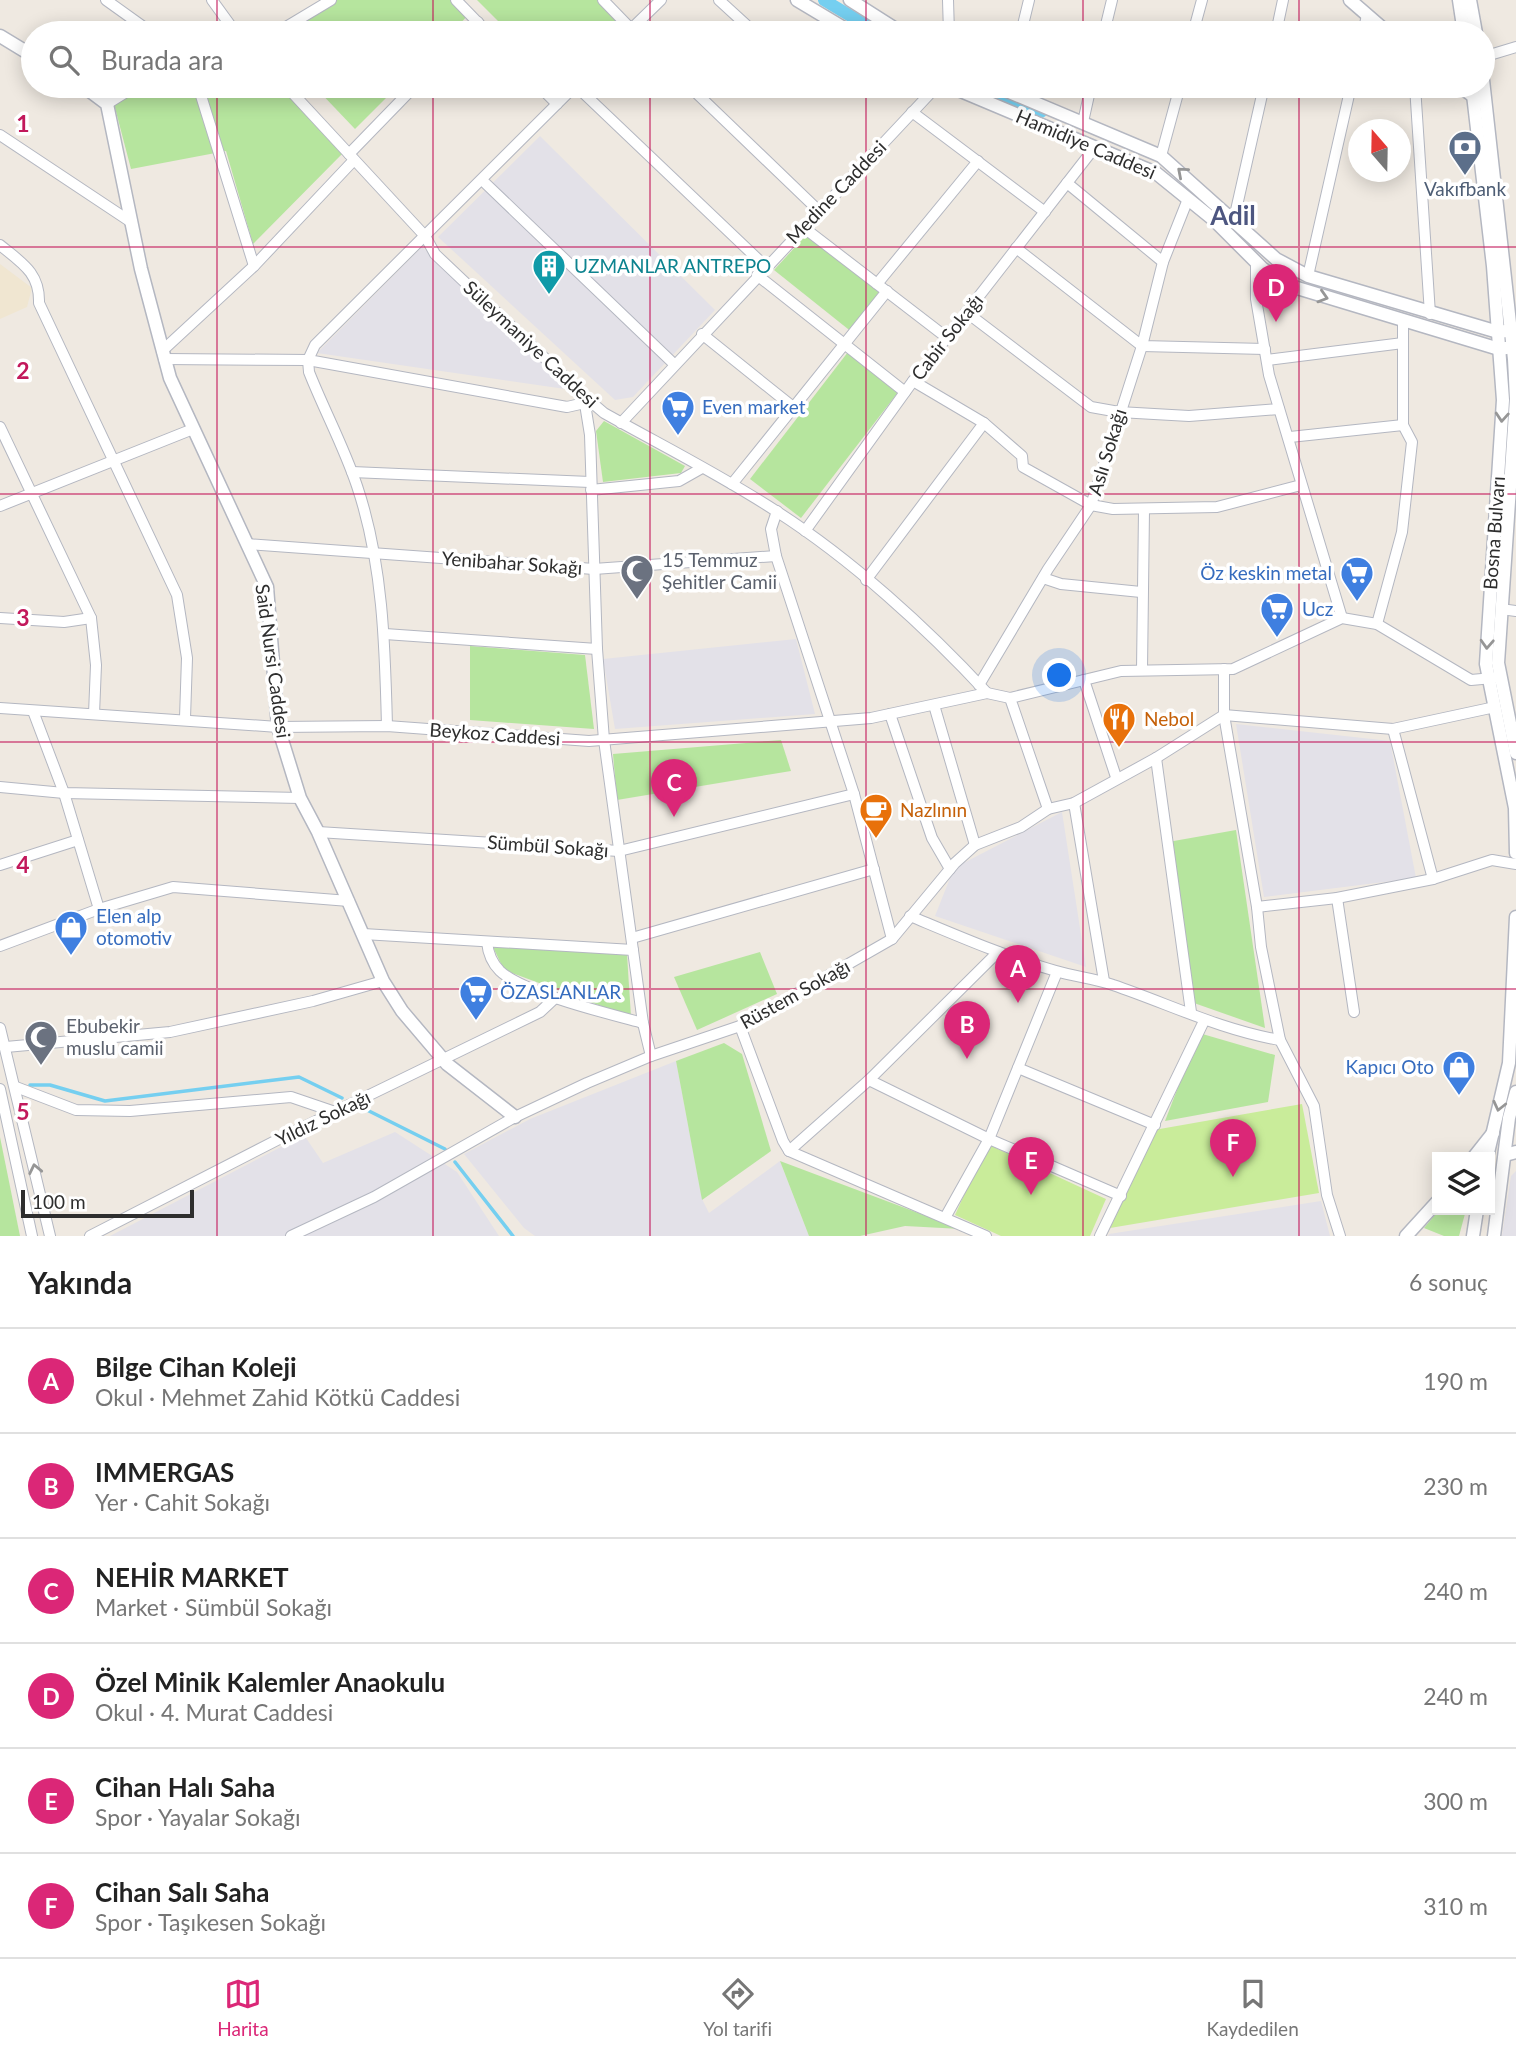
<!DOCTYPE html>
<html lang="tr">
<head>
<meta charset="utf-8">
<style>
  :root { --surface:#fff; --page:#f2f2f2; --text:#222; --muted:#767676; --line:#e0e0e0; --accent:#db2777 }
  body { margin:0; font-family:Lato,sans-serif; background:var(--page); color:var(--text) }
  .controls { position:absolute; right:21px; bottom:21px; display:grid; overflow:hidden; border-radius:0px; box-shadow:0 4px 18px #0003 }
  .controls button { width:63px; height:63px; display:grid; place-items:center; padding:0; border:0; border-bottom:2px solid var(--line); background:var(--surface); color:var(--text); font:35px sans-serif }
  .compass { position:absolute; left:1348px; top:119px; width:63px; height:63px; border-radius:50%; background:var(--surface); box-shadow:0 4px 18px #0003; rotate:340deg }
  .scale { position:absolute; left:21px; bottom:18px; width:173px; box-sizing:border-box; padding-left:7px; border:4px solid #2e2e2e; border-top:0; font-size:19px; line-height:24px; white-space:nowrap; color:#2e2e2e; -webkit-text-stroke:5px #fff; paint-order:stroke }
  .you { position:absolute; left:1060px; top:676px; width:24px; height:24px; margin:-18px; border:5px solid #fff; border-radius:50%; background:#1a73e8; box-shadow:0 0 0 10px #1a73e833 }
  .badge { display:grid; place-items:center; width:46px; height:46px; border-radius:50%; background:var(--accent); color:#fff; font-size:23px; font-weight:700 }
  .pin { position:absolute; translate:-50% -58px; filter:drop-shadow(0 2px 4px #0008) }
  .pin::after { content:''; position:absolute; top:37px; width:24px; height:21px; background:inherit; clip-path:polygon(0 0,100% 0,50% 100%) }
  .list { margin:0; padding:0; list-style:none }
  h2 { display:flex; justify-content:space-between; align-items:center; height:91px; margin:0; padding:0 28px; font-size:30px }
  h2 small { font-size:23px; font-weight:400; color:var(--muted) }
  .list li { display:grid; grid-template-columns:46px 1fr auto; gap:21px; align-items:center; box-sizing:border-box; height:105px; padding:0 28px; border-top:2px solid var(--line) }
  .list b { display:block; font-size:26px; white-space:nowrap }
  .list p { margin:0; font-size:23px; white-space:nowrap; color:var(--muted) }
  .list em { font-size:23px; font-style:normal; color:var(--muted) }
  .icon { flex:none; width:38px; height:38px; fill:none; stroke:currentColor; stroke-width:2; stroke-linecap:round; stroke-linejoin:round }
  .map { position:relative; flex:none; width:1516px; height:1236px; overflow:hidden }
  .search { position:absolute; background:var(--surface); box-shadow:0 4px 18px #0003; left:21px; right:21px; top:21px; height:77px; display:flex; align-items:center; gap:18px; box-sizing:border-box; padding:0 24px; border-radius:38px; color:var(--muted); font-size:26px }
  .sheet { height:721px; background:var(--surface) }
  nav { display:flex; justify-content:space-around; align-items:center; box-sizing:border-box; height:98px; border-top:2px solid var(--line); background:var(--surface); font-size:19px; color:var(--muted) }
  nav a { display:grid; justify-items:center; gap:4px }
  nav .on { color:var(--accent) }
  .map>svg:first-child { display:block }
</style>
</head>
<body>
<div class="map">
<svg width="1516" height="1236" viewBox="0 0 1516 1236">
  <rect width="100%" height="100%" fill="#efe9e1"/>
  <g fill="#e3e1e8">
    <path d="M540,136L715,310L633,397L615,400L438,237Z"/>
    <path d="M422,247L579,391L317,353Z"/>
    <path d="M796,639L815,714L615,729L603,659Z"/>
    <path d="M1236,724L1390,741L1416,878L1264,897Z"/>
    <path d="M1062,812L1086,967L935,916L954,868Z"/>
    <path d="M676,1061L702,1199L709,1213L780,1161L809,1236H535L524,1228L464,1154L530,1119Z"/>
    <path d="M395,1132L457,1172L499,1236H110L304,1135L323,1163Z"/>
    <path d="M1516,1171V1236H1502L1511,1176Z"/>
    <path d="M1321,1201L1330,1236H1108L1109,1234Z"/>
  </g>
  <path fill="#f0e6d1" d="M0,264L32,288L27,307L0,319Z"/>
  <g fill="#b6e59e">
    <path d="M335,0H454L467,16L452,33H280Z"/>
    <path d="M477,0H599L618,20L605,33H510Z"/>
    <path d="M145,86H279L344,152L253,244L226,151L131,169L114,104Z"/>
    <path d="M314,86H398L355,129Z"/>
    <path d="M810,231L882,287L853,333L774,270Z"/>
    <path d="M848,352L899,391L801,518L750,479Z"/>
    <path d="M604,421L685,466L681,473L603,482L596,431Z"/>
    <path d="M470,646L585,655L594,729L470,720Z"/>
    <path d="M781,740L791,771L617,800L613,754Z"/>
    <path d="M1236,830L1265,1028L1194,1003L1168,842Z"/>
    <path d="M493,947L627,954L631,1017L504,970Z"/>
    <path d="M760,952L777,994L697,1030L674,977Z"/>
    <path d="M1199,1033L1275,1055L1268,1102L1165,1121Z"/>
    <path d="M724,1043L742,1054L771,1151L702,1200L676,1061Z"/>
    <path d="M0,1137L20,1236H0Z"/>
    <path d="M780,1161L961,1229L905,1226L860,1236H809Z"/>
    <path d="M1439,1210H1466L1459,1236H1444L1424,1228Z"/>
  </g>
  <g fill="#c9ec9a">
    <path d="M1302,1104L1319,1193L1110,1228L1154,1130Z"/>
    <path d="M987,1144L1106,1199L1090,1236H1001L955,1215Z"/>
  </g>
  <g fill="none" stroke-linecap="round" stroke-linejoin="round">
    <g stroke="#75cff0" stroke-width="3.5">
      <path d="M30,1085H50L105,1101L299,1077L342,1098"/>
      <path d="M363,1108L445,1149"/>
      <path d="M455,1162L513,1236"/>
    </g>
    <g stroke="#75cff0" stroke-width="12">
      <path d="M824,0L879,33"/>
      <path d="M978,86L1041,112"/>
    </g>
    <defs>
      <g id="minor">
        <path d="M106,0L152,33"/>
        <path d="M212,0L236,33"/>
        <path d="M456,0L488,33"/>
        <path d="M603,0L634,32"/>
        <path d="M719,0L755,33"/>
        <path d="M948,0L949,33"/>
        <path d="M213,33L227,23"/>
        <path d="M276,33L331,0"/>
        <path d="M467,33L478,22"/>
        <path d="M627,33L661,0"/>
        <path d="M1021,33L1029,0"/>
        <path d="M1104,33L1112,0"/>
        <path d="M1193,33L1202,0"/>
        <path d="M1276,33L1283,0"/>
        <path d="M1363,33L1367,15"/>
        <path d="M1483,57L1516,47"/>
        <path d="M198,86L254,266"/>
        <path d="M286,86L425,236L435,254L590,401L604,413C661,445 721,475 776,511C851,559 927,628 987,693"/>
        <path d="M539,86L557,104"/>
        <path d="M576,86L765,266"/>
        <path d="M689,86L818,210"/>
        <path d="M1415,86L1430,314"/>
        <path d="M107,104L136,86"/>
        <path d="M912,112L1045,212"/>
        <path d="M1083,122L1091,86"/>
        <path d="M0,135L131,222"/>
        <path d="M349,154L415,86"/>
        <path d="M1161,156L1180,86"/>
        <path d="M483,181L674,364"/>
        <path d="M1067,183L1163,262"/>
        <path d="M1234,219L1264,86"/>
        <path d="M803,227L946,337"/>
        <path d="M0,245C22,263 40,273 39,303L177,595L187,658L185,718"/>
        <path d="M1016,248L1142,346L1265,349"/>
        <path d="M1256,262V299L1269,375L1342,618"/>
        <path d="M757,275L905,392"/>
        <path d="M1308,276L1351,86"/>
        <path d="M877,284L978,161"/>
        <path d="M966,312L1091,407L1119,412L1189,416L1279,409"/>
        <path d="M702,334L793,407"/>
        <path d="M162,351L254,266L354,160"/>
        <path d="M164,359L308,360L567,407L589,402"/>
        <path d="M1267,360L1403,343"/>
        <path d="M913,381L984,423L1022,456L1023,467L1091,505L1113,509L1217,507L1301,485"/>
        <path d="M585,404L590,435L597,649L604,740L643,1023L651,1056"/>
        <path d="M621,423L937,86"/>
        <path d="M0,427L91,618L96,665L94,714"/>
        <path d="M1290,437L1403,425"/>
        <path d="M352,472L590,482"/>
        <path d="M732,484L887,291"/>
        <path d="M591,490L679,481L702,468"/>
        <path d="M0,506L193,429"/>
        <path d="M777,511L771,529L776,556L854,794L892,939"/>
        <path d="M805,531L913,381L1095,147"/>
        <path d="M247,544L594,569L776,556"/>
        <path d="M1043,578L1061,584L1141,592"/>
        <path d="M866,580L984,423"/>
        <path d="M1501,609L1516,611"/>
        <path d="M0,618L64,622L91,618"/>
        <path d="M1377,624L1402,532L1412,442L1403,425V320"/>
        <path d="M385,634L597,649"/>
        <path d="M1224,669V715L1257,907L1261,947L1280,1040L1314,1106L1327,1195L1340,1236"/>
        <path d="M1142,670L1144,510"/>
        <path d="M1084,680L1116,777"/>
        <path d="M979,685L1048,569L1091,505L1142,346L1163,262L1188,199"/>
        <path d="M1010,698L1048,809"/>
        <path d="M934,705L975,845"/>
        <path d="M0,708L278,727L387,726L589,741L871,718L987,693L1010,698L1121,671L1233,669L1342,618L1377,624L1471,680L1493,678"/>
        <path d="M33,711L64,793L99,909"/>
        <path d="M890,714L932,838L950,869"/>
        <path d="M387,726C385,646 383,563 357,486C344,447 324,410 309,372L308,360L315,345L575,86"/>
        <path d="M1393,729L1433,879L1492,860L1516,864"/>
        <path d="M1156,758L1191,1012"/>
        <path d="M0,787L64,793L300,798"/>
        <path d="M1074,803L1104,981"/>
        <path d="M318,832L619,851L854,794"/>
        <path d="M0,865L78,840"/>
        <path d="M1337,898L1354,1012"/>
        <path d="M1257,907L1337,898L1433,879"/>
        <path d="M910,916C958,936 1006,957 1056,971C1075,977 1094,978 1113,985C1169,1004 1221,1030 1280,1040"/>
        <path d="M363,934L633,950"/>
        <path d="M632,938L874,869"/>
        <path d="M487,942C488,953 492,963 500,971C523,993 610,1014 643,1023"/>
        <path d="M0,946L99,909L173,887L349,901"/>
        <path d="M740,1026L783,1141L789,1151L986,1236"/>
        <path d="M0,1028L50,1236"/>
        <path d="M6,1047L170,1032L313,1001L383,981"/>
        <path d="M1018,1068L1155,1125"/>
        <path d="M869,1080L989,1139L1121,1196"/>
        <path d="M16,1087L76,1110L130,1111L291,1097L335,1112"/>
        <path d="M0,1089L32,1236"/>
        <path d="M789,1151L869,1080L998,952"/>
        <path d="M946,1216L989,1139L1057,972"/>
        <path d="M90,1236L281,1138L540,1012L555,998"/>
        <path d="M291,1236L374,1197L515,1117L587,1083L651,1056L740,1026L892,939L955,863L975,845L1021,827L1048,809L1074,803L1156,758L1224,715L1393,729L1495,707"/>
        <path d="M1100,1236L1204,1021"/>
      </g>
      <g id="tertiary">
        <path d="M797,0L852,33"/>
        <path d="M850,0L902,33"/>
        <path d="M1350,0L1388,33"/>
        <path d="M0,36L33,56"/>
        <path d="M83,86L107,104L141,269L170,378L267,587L278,727L300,798L318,832L383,981L402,1011L447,1064L515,1117"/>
        <path d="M949,86L1156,173L1214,220L1262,268L1284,284L1499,349L1513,347"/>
        <path d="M995,86L1161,156L1276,259L1308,276L1498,332L1506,331"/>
        <path d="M1459,86L1479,100"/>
        <path d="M1505,1155L1516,1152"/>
        <path d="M1474,1157L1493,1133"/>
        <path d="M1406,1236L1437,1202"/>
      </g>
      <g id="secondary">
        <path d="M1459,0L1464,33"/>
        <path d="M1470,0L1476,33"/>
        <path d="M1483,80L1514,359L1516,399L1498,663L1516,753"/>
        <path d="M1472,86L1493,266L1503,400L1486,664L1515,808L1516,853"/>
        <path d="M1487,1157L1509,1063L1516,917"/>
        <path d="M1473,1236L1477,1210"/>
        <path d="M1494,1236L1509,1118L1516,1092"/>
      </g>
    </defs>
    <use href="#minor" stroke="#b4b7c1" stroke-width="12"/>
    <use href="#tertiary" stroke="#b4b7c1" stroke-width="15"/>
    <use href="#secondary" stroke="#b4b7c1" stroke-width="15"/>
    <use href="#minor" stroke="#fff" stroke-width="10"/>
    <use href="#tertiary" stroke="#fff" stroke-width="12"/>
    <use href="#secondary" stroke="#fff" stroke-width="12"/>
  </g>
  <defs><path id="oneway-chevron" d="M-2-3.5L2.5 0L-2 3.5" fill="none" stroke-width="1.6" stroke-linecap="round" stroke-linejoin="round" transform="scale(1.75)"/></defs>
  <g stroke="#969696">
    <use href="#oneway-chevron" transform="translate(1182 172) rotate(-139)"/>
    <use href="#oneway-chevron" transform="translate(1323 297) rotate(17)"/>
    <use href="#oneway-chevron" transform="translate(1502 417) rotate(94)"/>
    <use href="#oneway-chevron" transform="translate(1487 644) rotate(93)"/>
    <use href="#oneway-chevron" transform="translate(1499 1106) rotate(103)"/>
    <use href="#oneway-chevron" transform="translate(35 1169) rotate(-102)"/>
  </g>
  <path fill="none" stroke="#c2185b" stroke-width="2" stroke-opacity="0.55" d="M217,0V33M433,0V33M650,0V33M866,0V33M1083,0V33M1299,0V33M217,86V1236M433,86V1236M650,86V1236M866,86V1236M1083,86V1236M1299,86V1236M0,247H1516M0,494H1516M0,742H1516M0,989H1516"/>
  <defs>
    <symbol id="bank-pin" viewBox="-11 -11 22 30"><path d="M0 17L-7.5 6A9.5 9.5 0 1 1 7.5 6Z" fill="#5c6f8a" stroke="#fff"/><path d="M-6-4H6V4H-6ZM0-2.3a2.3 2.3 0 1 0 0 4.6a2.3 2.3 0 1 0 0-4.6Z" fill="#fff"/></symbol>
    <symbol id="building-pin" viewBox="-11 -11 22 30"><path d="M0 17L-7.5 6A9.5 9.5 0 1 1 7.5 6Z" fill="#0f9aa8" stroke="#fff"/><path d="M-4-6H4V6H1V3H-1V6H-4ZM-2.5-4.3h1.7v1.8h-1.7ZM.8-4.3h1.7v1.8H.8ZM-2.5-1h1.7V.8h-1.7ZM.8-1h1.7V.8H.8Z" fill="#fff"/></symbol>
    <symbol id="supermarket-pin" viewBox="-11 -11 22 30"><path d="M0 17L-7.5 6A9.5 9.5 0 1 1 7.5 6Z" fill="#3f7fe0" stroke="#fff"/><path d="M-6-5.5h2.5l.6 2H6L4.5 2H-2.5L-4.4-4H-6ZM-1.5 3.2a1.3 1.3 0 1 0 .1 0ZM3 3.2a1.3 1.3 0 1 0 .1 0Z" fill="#fff"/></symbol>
    <symbol id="mosque-pin" viewBox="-11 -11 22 30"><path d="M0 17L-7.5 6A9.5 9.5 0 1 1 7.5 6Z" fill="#6b7280" stroke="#fff"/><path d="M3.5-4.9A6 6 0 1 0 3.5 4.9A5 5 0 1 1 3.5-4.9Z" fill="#fff"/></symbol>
    <symbol id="restaurant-pin" viewBox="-11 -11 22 30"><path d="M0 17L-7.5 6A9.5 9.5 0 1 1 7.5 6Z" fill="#e8710a" stroke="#fff"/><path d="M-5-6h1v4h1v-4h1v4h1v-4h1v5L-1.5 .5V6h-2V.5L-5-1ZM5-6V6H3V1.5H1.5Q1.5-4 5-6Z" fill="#fff"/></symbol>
    <symbol id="cafe-pin" viewBox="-11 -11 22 30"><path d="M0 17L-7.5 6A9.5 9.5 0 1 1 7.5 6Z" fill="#e8710a" stroke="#fff"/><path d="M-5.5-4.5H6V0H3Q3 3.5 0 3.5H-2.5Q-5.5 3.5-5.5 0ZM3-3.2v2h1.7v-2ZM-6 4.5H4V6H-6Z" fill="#fff"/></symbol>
    <symbol id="shop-pin" viewBox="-11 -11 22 30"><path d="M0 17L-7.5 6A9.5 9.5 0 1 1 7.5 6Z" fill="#3f7fe0" stroke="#fff"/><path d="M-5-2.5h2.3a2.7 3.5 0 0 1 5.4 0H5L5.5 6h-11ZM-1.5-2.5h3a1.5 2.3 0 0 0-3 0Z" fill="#fff"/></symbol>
  </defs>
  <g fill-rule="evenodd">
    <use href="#bank-pin" x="1446" y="128" width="38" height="52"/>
    <use href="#building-pin" x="530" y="247" width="38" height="52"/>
    <use href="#supermarket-pin" x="659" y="388" width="38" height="52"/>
    <use href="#mosque-pin" x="618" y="552" width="38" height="52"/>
    <use href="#supermarket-pin" x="1338" y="554" width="38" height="52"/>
    <use href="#supermarket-pin" x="1258" y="590" width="38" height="52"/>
    <use href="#restaurant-pin" x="1100" y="700" width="38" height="52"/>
    <use href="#cafe-pin" x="857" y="791" width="38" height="52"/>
    <use href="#shop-pin" x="52" y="908" width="38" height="52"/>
    <use href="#supermarket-pin" x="457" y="973" width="38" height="52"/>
    <use href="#mosque-pin" x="22" y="1018" width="38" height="52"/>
    <use href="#shop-pin" x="1440" y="1048" width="38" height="52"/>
  </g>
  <g text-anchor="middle" stroke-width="7" stroke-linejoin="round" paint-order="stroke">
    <g font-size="19" fill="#2e2e2e" stroke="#fff">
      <text transform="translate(1086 144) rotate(23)" y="7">Hamidiye Caddesi</text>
      <text transform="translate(836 192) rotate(-46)" y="7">Medine Caddesi</text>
      <text transform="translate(947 337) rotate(-52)" y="7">Cabir Sokağı</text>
      <text transform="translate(531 344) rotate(43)" y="7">Süleymaniye Caddesi</text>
      <text transform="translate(1107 452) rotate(-73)" y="7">Aslı Sokağı</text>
      <text transform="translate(1494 533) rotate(-86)" y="7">Bosna Bulvarı</text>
      <text transform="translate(512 563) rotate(4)" y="7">Yenibahar Sokağı</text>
      <text transform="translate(273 661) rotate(82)" y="7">Said Nursi Caddesi</text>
      <text transform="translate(495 734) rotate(4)" y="7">Beykoz Caddesi</text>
      <text transform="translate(548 846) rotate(4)" y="7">Sümbül Sokağı</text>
      <text transform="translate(795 994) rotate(-29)" y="7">Rüstem Sokağı</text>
      <text transform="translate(323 1118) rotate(-26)" y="7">Yıldız Sokağı</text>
    </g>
    <g font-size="19" fill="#4e5e75" stroke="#fff">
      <text x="1465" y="196">Vakıfbank</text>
    </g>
    <g font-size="19" fill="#0d838f" stroke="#fff" text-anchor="start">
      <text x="574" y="273">UZMANLAR ANTREPO</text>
    </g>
    <g font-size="19" fill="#366cbe" stroke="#fff" text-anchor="start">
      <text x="702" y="414">Even market</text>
      <text x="1332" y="580" text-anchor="end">Öz keskin metal</text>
      <text x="1302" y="616">Ucz</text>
      <text x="96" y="923">Elen alp<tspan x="96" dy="22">otomotiv</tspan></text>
      <text x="500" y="999">ÖZASLANLAR</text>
      <text x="1434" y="1074" text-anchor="end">Kapıcı Oto</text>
    </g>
    <g font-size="19" fill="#5b616d" stroke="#fff" text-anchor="start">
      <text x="662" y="567">15 Temmuz<tspan x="662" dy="22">Şehitler Camii</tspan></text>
      <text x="66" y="1033">Ebubekir<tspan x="66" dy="22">muslu camii</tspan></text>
    </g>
    <g font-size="19" fill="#c56008" stroke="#fff" text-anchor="start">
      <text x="1144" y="726">Nebol</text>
      <text x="900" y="817">Nazlının</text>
    </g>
    <g font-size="26" font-weight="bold" fill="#4d5680" stroke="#fff">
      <text x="1233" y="225">Adil</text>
    </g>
  </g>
  <g font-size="23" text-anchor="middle" font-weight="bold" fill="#c2185b" stroke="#fff" stroke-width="7" stroke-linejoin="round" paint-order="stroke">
    <text x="23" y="132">1</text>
    <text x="23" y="379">2</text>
    <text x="23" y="626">3</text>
    <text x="23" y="873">4</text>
    <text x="23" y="1120">5</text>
  </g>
</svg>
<div class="controls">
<button><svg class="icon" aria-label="layers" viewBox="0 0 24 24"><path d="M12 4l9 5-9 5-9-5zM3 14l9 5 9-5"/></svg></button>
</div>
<svg class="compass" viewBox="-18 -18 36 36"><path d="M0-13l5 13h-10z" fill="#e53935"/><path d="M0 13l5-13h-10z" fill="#767676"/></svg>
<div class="scale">100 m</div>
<div class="you"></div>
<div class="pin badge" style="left:1018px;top:1003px">A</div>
<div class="pin badge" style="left:967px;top:1059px">B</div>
<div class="pin badge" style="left:674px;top:817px">C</div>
<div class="pin badge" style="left:1276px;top:322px">D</div>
<div class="pin badge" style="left:1031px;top:1195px">E</div>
<div class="pin badge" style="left:1233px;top:1177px">F</div>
<div class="search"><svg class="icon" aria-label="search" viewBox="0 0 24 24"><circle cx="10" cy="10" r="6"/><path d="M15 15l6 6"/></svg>Burada ara</div>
</div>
<section class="sheet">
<h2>Yakında<small>6 sonuç</small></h2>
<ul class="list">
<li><span class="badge">A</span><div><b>Bilge Cihan Koleji</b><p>Okul · Mehmet Zahid Kötkü Caddesi</p></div><em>190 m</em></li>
<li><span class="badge">B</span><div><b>IMMERGAS</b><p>Yer · Cahit Sokağı</p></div><em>230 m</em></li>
<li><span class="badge">C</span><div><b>NEHİR MARKET</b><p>Market · Sümbül Sokağı</p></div><em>240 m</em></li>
<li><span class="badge">D</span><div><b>Özel Minik Kalemler Anaokulu</b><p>Okul · 4. Murat Caddesi</p></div><em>240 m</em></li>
<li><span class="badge">E</span><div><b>Cihan Halı Saha</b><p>Spor · Yayalar Sokağı</p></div><em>300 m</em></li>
<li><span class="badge">F</span><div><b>Cihan Salı Saha</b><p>Spor · Taşıkesen Sokağı</p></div><em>310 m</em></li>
</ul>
</section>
<nav>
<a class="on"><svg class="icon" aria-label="map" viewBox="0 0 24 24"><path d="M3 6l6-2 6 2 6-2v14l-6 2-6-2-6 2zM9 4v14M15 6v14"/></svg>Harita</a>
<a><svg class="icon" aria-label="directions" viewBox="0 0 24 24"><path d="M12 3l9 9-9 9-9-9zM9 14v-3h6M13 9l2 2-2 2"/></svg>Yol tarifi</a>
<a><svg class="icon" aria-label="saved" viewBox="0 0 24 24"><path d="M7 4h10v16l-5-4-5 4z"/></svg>Kaydedilen</a>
</nav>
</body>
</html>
